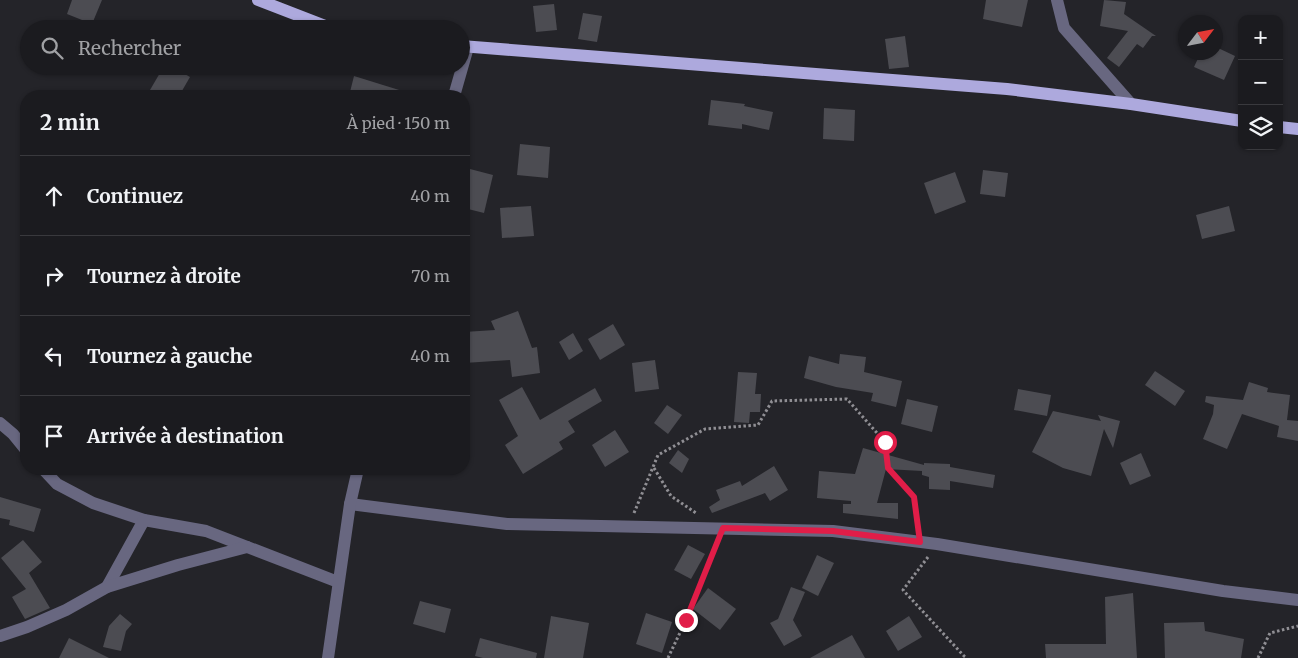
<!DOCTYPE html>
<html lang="fr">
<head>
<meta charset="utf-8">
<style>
  :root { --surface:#1b1b1f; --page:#28282c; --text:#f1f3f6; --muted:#a0a1a4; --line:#39393d }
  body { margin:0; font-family:Merriweather,serif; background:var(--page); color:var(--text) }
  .controls { position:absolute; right:15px; top:15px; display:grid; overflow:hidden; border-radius:10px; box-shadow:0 1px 4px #0004 }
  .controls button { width:45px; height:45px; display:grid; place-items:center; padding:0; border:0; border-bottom:1px solid var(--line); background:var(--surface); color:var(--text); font:25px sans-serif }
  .compass { position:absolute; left:1178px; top:15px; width:45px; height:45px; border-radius:50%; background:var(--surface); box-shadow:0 1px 4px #0004; rotate:58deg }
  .stop { position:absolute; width:15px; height:15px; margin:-11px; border:4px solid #e11d48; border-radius:50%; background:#fff }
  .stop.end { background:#e11d48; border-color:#fff; box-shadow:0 1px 5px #0008 }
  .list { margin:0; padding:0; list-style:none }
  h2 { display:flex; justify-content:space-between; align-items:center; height:65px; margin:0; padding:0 20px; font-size:21px }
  h2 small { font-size:16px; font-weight:400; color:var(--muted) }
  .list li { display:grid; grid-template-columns:32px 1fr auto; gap:15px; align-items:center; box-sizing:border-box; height:80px; padding:0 20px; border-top:1px solid var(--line) }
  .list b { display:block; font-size:19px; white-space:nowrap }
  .list em { font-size:16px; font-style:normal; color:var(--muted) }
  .icon { flex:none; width:28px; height:28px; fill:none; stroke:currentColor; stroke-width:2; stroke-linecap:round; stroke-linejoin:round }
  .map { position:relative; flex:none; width:1298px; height:658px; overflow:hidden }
  .search { position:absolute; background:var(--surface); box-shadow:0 1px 4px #0004; left:20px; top:20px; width:450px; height:55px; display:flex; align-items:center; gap:12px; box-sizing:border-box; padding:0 18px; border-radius:28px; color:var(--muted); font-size:19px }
  .panel { position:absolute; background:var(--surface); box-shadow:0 1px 4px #0004; left:20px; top:90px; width:450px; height:385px; border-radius:20px }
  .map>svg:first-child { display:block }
</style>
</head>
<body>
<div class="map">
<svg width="1298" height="658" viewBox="0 0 1298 658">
  <rect width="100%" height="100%" fill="#242429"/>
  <g fill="#4c4c52">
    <path d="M72,0H102L92,24L67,14Z"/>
    <path d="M986,0H1028L1022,27L983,19Z"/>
    <path d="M1104,0L1126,2L1124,14L1156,36H1152L1143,48L1137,44L1119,67L1107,58L1128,31L1100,26Z"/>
    <path d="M554,4L557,30L536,32L533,6Z"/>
    <path d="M583,13L602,16L597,42L578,39Z"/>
    <path d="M905,36L909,67L889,69L885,39Z"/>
    <path d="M1216,47L1235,56L1224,80L1194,67L1201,52H1216Z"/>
    <path d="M164,66H171L190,77L179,96H160L150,90Z"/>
    <path d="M354,76L412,94V96H349Z"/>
    <path d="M711,100L745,104L744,106L773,112L769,130L742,124V129L708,125Z"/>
    <path d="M824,108L855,110L854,141L823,139Z"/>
    <path d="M520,144L550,147L548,178L517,175Z"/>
    <path d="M470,169L493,175L484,213L464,208V192Z"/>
    <path d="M983,170L1008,173L1005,197L980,194Z"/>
    <path d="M955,172L966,202L935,214L924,183Z"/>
    <path d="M531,206L534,236L502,238L500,208Z"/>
    <path d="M1229,206L1235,231L1202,239L1196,215Z"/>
    <path d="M518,311L532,348L537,347L540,373L512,377L510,360L464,363V332L495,330L491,321Z"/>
    <path d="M613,324L625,345L600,360L588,339Z"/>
    <path d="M573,333L583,351L569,360L559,342Z"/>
    <path d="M840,354L866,357L864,372L902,381L896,407L871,401L873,393L836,387L804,378L809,356L839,364Z"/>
    <path d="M655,360L659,389L635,392L632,363Z"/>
    <path d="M1155,371L1185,391L1175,406L1145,385Z"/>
    <path d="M738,372L757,373L755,394H761L760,412H750L749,423L734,422Z"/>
    <path d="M1249,382L1268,388L1267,392L1290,395L1287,420L1298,421V441L1277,437L1279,426L1242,414L1227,449L1203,439L1213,414L1214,405L1205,402L1206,396L1243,400Z"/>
    <path d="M522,387L540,420L595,388L602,401L568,421L575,432L559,442L563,449L523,474L505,445L518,436L499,400Z"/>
    <path d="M1018,389L1051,395L1047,416L1014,410Z"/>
    <path d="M907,399L938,406L932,432L901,424Z"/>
    <path d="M667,405L682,415L668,434L654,423Z"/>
    <path d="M1053,411L1101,421L1098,415L1120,421L1113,448L1104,429L1091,476L1063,468L1032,452Z"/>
    <path d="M615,430L629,452L605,467L592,445Z"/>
    <path d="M863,448L924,465V463L950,464V467L995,475L993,488L950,481V490L929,489V477L922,475V471L886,469L877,503H898V519L843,513V504H851V501L817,498L819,471L855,474Z"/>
    <path d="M678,450L689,459L682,473L669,463Z"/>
    <path d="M1141,453L1151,476L1130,485L1120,463Z"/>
    <path d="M774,466L788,490L770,501L765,493L712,513L709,507L720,500L716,490L740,481L742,486Z"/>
    <path d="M0,497L41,509L34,532L9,525L10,520L0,518Z"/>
    <path d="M23,540L42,562L29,573L50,608L25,619L12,597L26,589L1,558Z"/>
    <path d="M688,545L705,554L691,579L674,570Z"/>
    <path d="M817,555L834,563L818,596L802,588Z"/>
    <path d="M791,587L805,592L793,620L802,636L784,646L770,623L778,619Z"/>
    <path d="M708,588L736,609L720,630L693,609Z"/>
    <path d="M1133,593L1137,658H1046L1045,644H1106L1105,597Z"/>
    <path d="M420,601L451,609L445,633L413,624Z"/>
    <path d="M646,613L672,622L662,653L636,644Z"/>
    <path d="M120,614L132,624L126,631L121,651L103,647L109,626Z"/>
    <path d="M551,616L589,623L583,658H544Z"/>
    <path d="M909,616L922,637L898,651L886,631Z"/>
    <path d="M1204,622L1205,631L1244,639L1241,658H1165L1164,623Z"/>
    <path d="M852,635L865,658H810Z"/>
    <path d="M69,638L109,658H59Z"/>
    <path d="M480,638L537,653L536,658H483L475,656Z"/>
  </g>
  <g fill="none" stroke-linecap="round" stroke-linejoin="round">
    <g stroke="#908f94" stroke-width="3" stroke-dasharray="2.5 2.5" stroke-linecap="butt">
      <path d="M654,468L671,496L696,513"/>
      <path d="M634,513L658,455L705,429L758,425L772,401L847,399L885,442L888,467L914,497L918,526"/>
      <path d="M928,557L903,590L964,656L967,658"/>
      <path d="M668,658L686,620L717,543"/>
      <path d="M1258,658L1270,633L1298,626"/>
    </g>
    <g stroke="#686780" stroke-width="12">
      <path d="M1057,0L1064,28L1131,104"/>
      <path d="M454,96L468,47"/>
      <path d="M0,423L13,434L26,450"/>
      <path d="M43,469L57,484L93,503L144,520L206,531L338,582"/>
      <path d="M350,504L507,524L833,531L937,544L1223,591L1298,600"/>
      <path d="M107,587L144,520"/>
      <path d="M0,636L27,627L66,610L107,587L178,565L247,547"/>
      <path d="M328,658L350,504L358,469"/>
    </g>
    <g stroke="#ada9dd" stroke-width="12">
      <path d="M258,0L328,27L338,29"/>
      <path d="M461,46L1007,89L1131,104L1242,121"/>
      <path d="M1279,127L1298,129"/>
    </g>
  </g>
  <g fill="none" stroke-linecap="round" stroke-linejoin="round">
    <path stroke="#e11d48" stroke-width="6" d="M686,620L723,528L833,531L920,542L914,497L888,468L885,442"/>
  </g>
</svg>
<div class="controls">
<button>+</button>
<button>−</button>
<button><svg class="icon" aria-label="layers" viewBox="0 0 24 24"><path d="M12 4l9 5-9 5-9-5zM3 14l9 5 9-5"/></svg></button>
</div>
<svg class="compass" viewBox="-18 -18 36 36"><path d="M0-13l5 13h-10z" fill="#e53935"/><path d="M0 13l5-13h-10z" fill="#a0a1a4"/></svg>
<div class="stop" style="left:885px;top:442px"></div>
<div class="stop end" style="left:686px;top:620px"></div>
<div class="search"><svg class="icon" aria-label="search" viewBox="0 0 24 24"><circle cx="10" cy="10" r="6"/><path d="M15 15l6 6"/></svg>Rechercher</div>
<section class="panel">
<h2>2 min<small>À pied · 150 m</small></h2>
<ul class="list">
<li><svg class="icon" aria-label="ahead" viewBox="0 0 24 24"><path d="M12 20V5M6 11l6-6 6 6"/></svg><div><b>Continuez</b></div><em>40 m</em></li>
<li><svg class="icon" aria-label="right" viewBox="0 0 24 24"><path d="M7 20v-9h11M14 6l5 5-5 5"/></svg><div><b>Tournez à droite</b></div><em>70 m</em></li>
<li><svg class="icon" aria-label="left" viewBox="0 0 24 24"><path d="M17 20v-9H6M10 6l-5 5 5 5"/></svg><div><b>Tournez à gauche</b></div><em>40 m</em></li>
<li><svg class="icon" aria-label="arrive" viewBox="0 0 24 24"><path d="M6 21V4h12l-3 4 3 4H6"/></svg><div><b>Arrivée à destination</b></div></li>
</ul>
</section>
</div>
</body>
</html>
